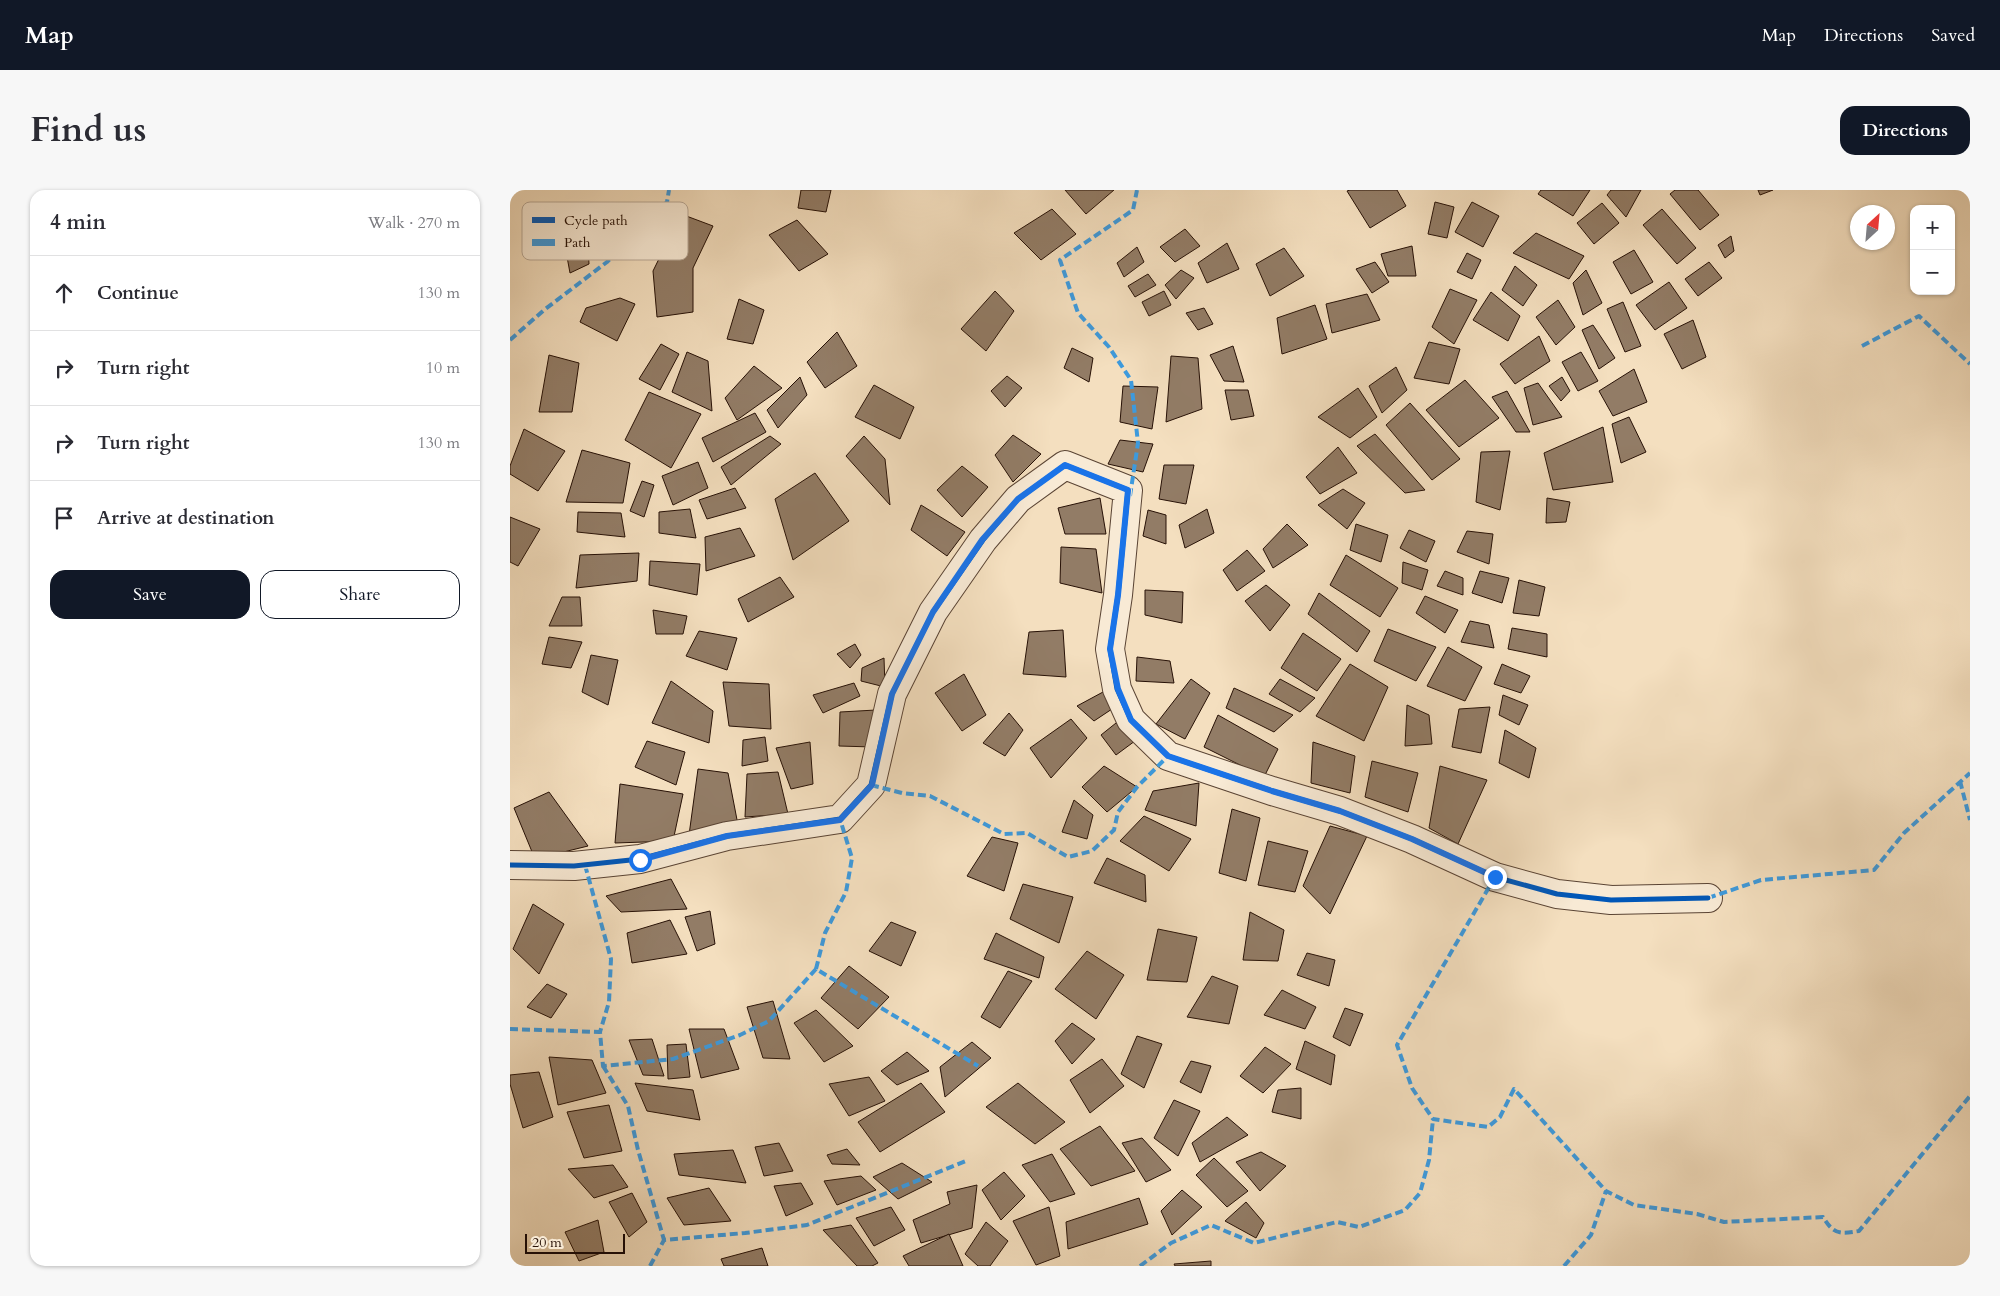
<!DOCTYPE html>
<html lang="en">
<head>
<meta charset="utf-8">
<style>
  :root { --surface:#fff; --page:#f7f7f7; --text:#2b2b33; --muted:#7c7c81; --line:#e1e1e2; --accent:#111827 }
  body { margin:0; font-family:Cardo,serif; background:var(--page); color:var(--text) }
  .controls { position:absolute; right:15px; top:15px; display:grid; overflow:hidden; border-radius:10px; box-shadow:0 1px 4px #0004 }
  .controls button { width:45px; height:45px; display:grid; place-items:center; padding:0; border:0; border-bottom:1px solid var(--line); background:var(--surface); color:var(--text); font:25px sans-serif }
  .compass { position:absolute; left:1340px; top:15px; width:45px; height:45px; border-radius:50%; background:var(--surface); box-shadow:0 1px 4px #0004; rotate:26deg }
  .scale { position:absolute; left:15px; bottom:12px; width:100px; box-sizing:border-box; padding-left:5px; border:2px solid #271106; border-top:0; font-size:14px; line-height:18px; white-space:nowrap; color:#271106; -webkit-text-stroke:4px #f8ead5; paint-order:stroke }
  .stop { position:absolute; width:15px; height:15px; margin:-11px; border:4px solid #1a73e8; border-radius:50%; background:#fff }
  .stop.end { background:#1a73e8; border-color:#fff; box-shadow:0 1px 5px #0008 }
  .list { margin:0; padding:0; list-style:none }
  h2 { display:flex; justify-content:space-between; align-items:center; height:65px; margin:0; padding:0 20px; font-size:21px }
  h2 small { font-size:16px; font-weight:400; color:var(--muted) }
  .list li { display:grid; grid-template-columns:32px 1fr auto; gap:15px; align-items:center; box-sizing:border-box; height:75px; padding:0 20px; border-top:1px solid var(--line) }
  .list b { display:block; font-size:19px; white-space:nowrap }
  .list em { font-size:16px; font-style:normal; color:var(--muted) }
  .actions { display:flex; gap:10px; padding:15px 20px }
  .actions a { flex:1; padding:11px 0; border:1px solid var(--accent); border-radius:15px; text-align:center; font-size:18px; color:var(--accent) }
  .actions .main { background:var(--accent); color:#fff }
  .icon { flex:none; width:28px; height:28px; fill:none; stroke:currentColor; stroke-width:2; stroke-linecap:round; stroke-linejoin:round }
  .map { position:relative; flex:none; width:1460px; height:1076px; overflow:hidden; border-radius:15px }
  header { display:flex; align-items:center; gap:30px; box-sizing:border-box; height:70px; padding:0 25px; background:var(--accent); color:#fff }
  header strong { font-size:24px }
  nav { display:flex; gap:28px; margin-inline-start:auto; font-size:18px }
  .intro { display:flex; align-items:center; justify-content:space-between; box-sizing:border-box; height:120px; padding:0 30px }
  h1 { margin:0; font-size:35px }
  .button { padding:12px 22px; border-radius:15px; background:var(--accent); color:#fff; font-size:18px; font-weight:700 }
  main { display:flex; gap:30px; padding:0 30px }
  aside { flex:1; background:var(--surface); border-radius:15px; box-shadow:0 1px 4px #0004 }
  .map>svg:first-child { display:block }
</style>
</head>
<body>
<header>
<strong>Map</strong>
<nav><a>Map</a><a>Directions</a><a>Saved</a></nav>
</header>
<div class="intro"><h1>Find us</h1><a class="button">Directions</a></div>
<main>
<aside>
<h2>4 min<small>Walk · 270 m</small></h2>
<ul class="list">
<li><svg class="icon" aria-label="ahead" viewBox="0 0 24 24"><path d="M12 20V5M6 11l6-6 6 6"/></svg><div><b>Continue</b></div><em>130 m</em></li>
<li><svg class="icon" aria-label="right" viewBox="0 0 24 24"><path d="M7 20v-9h11M14 6l5 5-5 5"/></svg><div><b>Turn right</b></div><em>10 m</em></li>
<li><svg class="icon" aria-label="right" viewBox="0 0 24 24"><path d="M7 20v-9h11M14 6l5 5-5 5"/></svg><div><b>Turn right</b></div><em>130 m</em></li>
<li><svg class="icon" aria-label="arrive" viewBox="0 0 24 24"><path d="M6 21V4h12l-3 4 3 4H6"/></svg><div><b>Arrive at destination</b></div></li>
</ul>
<div class="actions"><a class="main">Save</a><a>Share</a></div>
</aside>
<div class="map">
<svg width="1460" height="1076" viewBox="0 0 1460 1076">
  <rect width="100%" height="100%" fill="#f4dfbf"/>
  <filter id="stains"><feTurbulence type="fractalNoise" baseFrequency=".004" numOctaves="4"/><feColorMatrix values="0 0 0 0 .2 0 0 0 0 .09 0 0 0 0 .02 0 0 0 .5 -.17"/></filter>
  <radialGradient id="worn" r=".72"><stop offset=".6" stop-color="#630" stop-opacity="0"/><stop offset="1" stop-color="#630" stop-opacity=".3"/></radialGradient>
  <g fill="#927c66" stroke="#271106">
    <path d="M291,0H321L316,22L288,18Z"/>
    <path d="M555,0H604L576,24Z"/>
    <path d="M840,0H887L896,16L860,38L837,1Z"/>
    <path d="M1031,0H1080L1063,26L1028,4Z"/>
    <path d="M1101,0H1131L1116,27L1097,5Z"/>
    <path d="M1165,0H1188L1209,25L1190,40L1160,4Z"/>
    <path d="M1248,0H1263L1250,5Z"/>
    <path d="M925,12L944,17L937,48L918,44Z"/>
    <path d="M962,12L989,26L973,57L945,42Z"/>
    <path d="M1092,13L1109,33L1084,54L1067,33Z"/>
    <path d="M542,19L566,44L531,70L504,43Z"/>
    <path d="M1152,19L1186,58L1167,74L1133,35Z"/>
    <path d="M171,24L203,36L183,78V122L147,127L143,81Z"/>
    <path d="M287,30L318,64L289,81L259,45Z"/>
    <path d="M51,34H77L79,74L60,83Z"/>
    <path d="M675,39L690,56L665,72L650,57Z"/>
    <path d="M1026,43L1074,66L1059,89L1003,63Z"/>
    <path d="M1221,46L1224,61L1215,68L1208,55Z"/>
    <path d="M717,53L729,79L697,93L688,73Z"/>
    <path d="M902,56L906,86H878L871,64Z"/>
    <path d="M627,57L634,72L614,87L607,73Z"/>
    <path d="M774,58L794,86L760,106L746,74Z"/>
    <path d="M1124,60L1143,92L1121,104L1103,72Z"/>
    <path d="M957,63L971,70L962,89L947,82Z"/>
    <path d="M865,72L879,92L862,103L846,79Z"/>
    <path d="M1199,72L1212,88L1188,106L1175,89Z"/>
    <path d="M1005,76L1027,95L1013,116L992,100Z"/>
    <path d="M671,80L684,88L666,109L655,95Z"/>
    <path d="M1076,80L1092,113L1073,125L1063,93Z"/>
    <path d="M638,84L646,95L625,107L618,96Z"/>
    <path d="M1159,92L1177,118L1145,140L1126,115Z"/>
    <path d="M940,99L967,110L944,154L922,137Z"/>
    <path d="M485,101L504,121L476,161L451,139Z"/>
    <path d="M654,101L661,115L639,126L632,112Z"/>
    <path d="M981,102L1010,126L998,151L963,130Z"/>
    <path d="M857,104L870,130L822,143L816,114Z"/>
    <path d="M110,108L125,114L107,151L70,132L76,118Z"/>
    <path d="M229,109L254,120L243,154L217,149Z"/>
    <path d="M1048,110L1065,137L1046,155L1026,127Z"/>
    <path d="M1113,112L1131,156L1115,162L1097,119Z"/>
    <path d="M805,115L817,149L772,164L767,128Z"/>
    <path d="M694,118L703,134L688,140L676,123Z"/>
    <path d="M1183,130L1196,167L1172,179L1154,144Z"/>
    <path d="M1083,135L1105,168L1089,179L1072,140Z"/>
    <path d="M327,142L347,176L315,198L297,172Z"/>
    <path d="M1029,146L1040,171L1005,194L990,174Z"/>
    <path d="M919,152L950,159L939,194L904,188Z"/>
    <path d="M151,154L169,164L150,200L129,189Z"/>
    <path d="M723,156L734,192L714,191L700,165Z"/>
    <path d="M562,158L583,168L579,192L554,178Z"/>
    <path d="M177,162L198,171L202,221L162,202Z"/>
    <path d="M1071,162L1088,191L1068,201L1052,172Z"/>
    <path d="M39,165L69,173L62,222H29Z"/>
    <path d="M661,166L688,168L692,219L656,232Z"/>
    <path d="M244,176L272,198L227,230L215,208Z"/>
    <path d="M886,177L897,200L872,223L859,196Z"/>
    <path d="M1124,179L1137,212L1103,226L1089,201Z"/>
    <path d="M497,186L512,198L495,217L481,201Z"/>
    <path d="M290,187L297,205L268,238L257,220Z"/>
    <path d="M1052,187L1060,201L1051,211L1039,196Z"/>
    <path d="M955,190L989,228L949,257L916,220Z"/>
    <path d="M1028,193L1052,227L1023,235L1014,198Z"/>
    <path d="M364,195L404,217L390,249L345,227Z"/>
    <path d="M613,196L648,197L642,239L610,232Z"/>
    <path d="M848,198L867,227L840,248L808,227Z"/>
    <path d="M715,200H738L744,226L721,230Z"/>
    <path d="M997,201L1020,242H1006L982,207Z"/>
    <path d="M139,202L191,224L161,278L115,250Z"/>
    <path d="M900,213L950,269L922,290L876,235Z"/>
    <path d="M245,223L256,242L203,272L192,248Z"/>
    <path d="M1119,227L1136,262L1111,273L1102,234Z"/>
    <path d="M1093,237L1103,292L1043,300L1034,263Z"/>
    <path d="M14,239L55,261L28,301L0,284V276Z"/>
    <path d="M865,244L915,300L895,303L847,256Z"/>
    <path d="M503,245L531,264L503,292L485,265Z"/>
    <path d="M260,246L271,254L221,295L211,277Z"/>
    <path d="M354,246L375,269L380,315L336,266Z"/>
    <path d="M610,250L643,254L633,282L598,274Z"/>
    <path d="M828,257L847,283L810,304L796,287Z"/>
    <path d="M72,260L120,273L113,313L56,312Z"/>
    <path d="M1000,261L990,320L966,312L971,262Z"/>
    <path d="M188,272L198,298L163,315L152,286Z"/>
    <path d="M654,275H684L676,314L649,309Z"/>
    <path d="M452,276L478,297L452,327L427,300Z"/>
    <path d="M305,283L339,331L283,370L265,309Z"/>
    <path d="M132,291L144,295L134,327L120,321Z"/>
    <path d="M225,298L236,318L197,329L189,310Z"/>
    <path d="M833,299L855,313L837,339L808,315Z"/>
    <path d="M590,308L596,344H555L548,318Z"/>
    <path d="M1037,308L1060,312L1056,332L1036,333Z"/>
    <path d="M411,315L455,342L437,366L401,340Z"/>
    <path d="M180,319L186,348L149,343V322Z"/>
    <path d="M697,319L704,343L675,358L669,335Z"/>
    <path d="M638,320L656,325V354L633,346Z"/>
    <path d="M68,322L111,323L115,347L67,342Z"/>
    <path d="M0,327L30,339L8,376L0,372Z"/>
    <path d="M777,334L798,355L763,378L753,359Z"/>
    <path d="M846,334L878,345L871,372L840,360Z"/>
    <path d="M230,338L245,366L196,381L195,347Z"/>
    <path d="M899,340L925,351L916,372L890,358Z"/>
    <path d="M957,341L983,344L979,374L947,362Z"/>
    <path d="M551,357L586,359L592,403L550,393Z"/>
    <path d="M737,360L755,381L727,401L713,380Z"/>
    <path d="M129,363L127,391L66,398L70,365Z"/>
    <path d="M836,365L888,398L870,427L820,395Z"/>
    <path d="M140,371L190,374L187,405L139,395Z"/>
    <path d="M893,372L918,380L912,400L892,393Z"/>
    <path d="M935,381L953,388V405L927,396Z"/>
    <path d="M970,381L999,388L992,413L962,403Z"/>
    <path d="M270,387L284,407L238,432L228,409Z"/>
    <path d="M1009,390L1035,397L1029,426L1003,423Z"/>
    <path d="M756,395L780,415L760,441L735,411Z"/>
    <path d="M635,400L673,402L672,433L635,425Z"/>
    <path d="M809,403L860,441L847,462L798,424Z"/>
    <path d="M915,406L948,420L935,443L906,423Z"/>
    <path d="M52,407H70L72,436H39Z"/>
    <path d="M143,420L177,426L173,444H146Z"/>
    <path d="M960,431L979,435L984,458L951,452Z"/>
    <path d="M1002,438L1037,444V467L998,459Z"/>
    <path d="M878,439L926,457L906,491L864,471Z"/>
    <path d="M553,440L556,487L513,484L519,442Z"/>
    <path d="M189,441L227,448L217,480L176,466Z"/>
    <path d="M793,443L831,469L807,501L771,478Z"/>
    <path d="M39,447L72,452L61,478L32,474Z"/>
    <path d="M345,454L351,465L340,478L327,464Z"/>
    <path d="M938,457L972,477L955,511L917,496Z"/>
    <path d="M81,465L108,470L98,515L72,502Z"/>
    <path d="M627,467L660,471L664,493L626,491Z"/>
    <path d="M374,468L375,497L351,491L352,478Z"/>
    <path d="M840,474L878,497L854,551L806,526Z"/>
    <path d="M992,474L1020,486L1011,503L984,494Z"/>
    <path d="M454,484L476,525L452,541L425,503Z"/>
    <path d="M681,489L700,503L675,549L646,534Z"/>
    <path d="M770,489L805,508L790,522L759,504Z"/>
    <path d="M161,491L203,521L199,553L142,533Z"/>
    <path d="M213,492L259,494L261,539L219,536Z"/>
    <path d="M344,493L350,506L313,523L303,505Z"/>
    <path d="M724,498L783,525L764,542L716,518Z"/>
    <path d="M593,502L605,517L584,531L567,516Z"/>
    <path d="M993,505L1018,515L1009,535L989,525Z"/>
    <path d="M897,515L919,525L922,554L895,556Z"/>
    <path d="M980,517L971,563L942,557L949,519Z"/>
    <path d="M366,520L363,557L329,556L330,522Z"/>
    <path d="M499,523L513,540L495,566L473,553Z"/>
    <path d="M708,525L768,559L754,587L694,557Z"/>
    <path d="M561,529L577,548L541,588L520,558Z"/>
    <path d="M606,533L629,548L606,565L591,545Z"/>
    <path d="M995,540L1026,558L1019,588L989,573Z"/>
    <path d="M255,547L258,571L232,576L233,550Z"/>
    <path d="M137,551L175,562L166,595L125,577Z"/>
    <path d="M300,552L303,594L281,599L266,558Z"/>
    <path d="M803,552L845,566L840,603L801,593Z"/>
    <path d="M862,571L908,583L898,622L855,607Z"/>
    <path d="M594,576L627,597L597,622L572,597Z"/>
    <path d="M930,576L977,590L948,654L919,638Z"/>
    <path d="M188,579L218,583L228,635L179,645Z"/>
    <path d="M268,582L278,624L235,627L237,584Z"/>
    <path d="M689,593L686,636L635,620L643,601Z"/>
    <path d="M110,594L173,604L163,651L105,653Z"/>
    <path d="M39,602L78,656L25,669L4,618Z"/>
    <path d="M564,610L583,625L577,649L552,642Z"/>
    <path d="M722,619L750,628L736,691L709,683Z"/>
    <path d="M634,626L681,649L659,681L610,651Z"/>
    <path d="M820,636L857,646L820,724L793,696Z"/>
    <path d="M482,647L508,653L494,701L457,686Z"/>
    <path d="M758,651L798,661L785,702L748,695Z"/>
    <path d="M597,668L635,685L636,712L584,693Z"/>
    <path d="M161,689L177,719L111,722L96,706Z"/>
    <path d="M513,694L563,707L549,753L500,729Z"/>
    <path d="M23,714L54,734L29,784L3,759Z"/>
    <path d="M200,721L205,754L187,761L175,727Z"/>
    <path d="M740,722L774,740L768,771L733,770Z"/>
    <path d="M160,730L177,764L122,773L117,743Z"/>
    <path d="M381,732L406,742L391,776L359,761Z"/>
    <path d="M648,739L687,747L677,792L637,790Z"/>
    <path d="M486,743L534,767L529,788L474,769Z"/>
    <path d="M577,761L614,785L586,829L545,799Z"/>
    <path d="M797,763L825,770L819,796L787,785Z"/>
    <path d="M339,776L379,807L348,839L311,808Z"/>
    <path d="M498,781L522,791L490,838L471,827Z"/>
    <path d="M702,786L728,796L719,834L677,827Z"/>
    <path d="M37,794L57,804L41,828L17,817Z"/>
    <path d="M772,800L806,817L795,839L754,825Z"/>
    <path d="M263,811L280,869L253,868L237,817Z"/>
    <path d="M835,818L853,824L840,856L823,847Z"/>
    <path d="M306,820L343,856L314,872L284,833Z"/>
    <path d="M562,833L585,849L562,874L545,851Z"/>
    <path d="M179,839H214L229,879L191,888Z"/>
    <path d="M627,846L652,854L634,898L611,884Z"/>
    <path d="M142,849L154,886L133,885L119,850Z"/>
    <path d="M795,851L825,865L821,895L786,879Z"/>
    <path d="M462,852L481,868L435,907L430,877Z"/>
    <path d="M176,854L180,887L158,889L157,855Z"/>
    <path d="M755,857L781,874L753,903L730,886Z"/>
    <path d="M397,862L419,881L387,895L371,881Z"/>
    <path d="M39,867L82,870L96,903L48,915Z"/>
    <path d="M592,869L614,896L580,923L560,890Z"/>
    <path d="M681,871L701,876L691,903L670,892Z"/>
    <path d="M29,882L43,927L13,938L0,894V885Z"/>
    <path d="M359,887L375,911L339,926L319,894Z"/>
    <path d="M125,893L183,900L190,930L137,921Z"/>
    <path d="M411,893L435,922L370,962L348,932Z"/>
    <path d="M508,893L555,932L525,954L476,917Z"/>
    <path d="M791,898V929L762,922L768,900Z"/>
    <path d="M664,910L690,921L668,966L644,948Z"/>
    <path d="M99,915L112,961L74,968L57,922Z"/>
    <path d="M717,927L738,945L690,972L682,953Z"/>
    <path d="M590,936L625,981L581,996L550,959Z"/>
    <path d="M632,948L661,980L636,992L612,953Z"/>
    <path d="M269,953L283,981L254,986L245,957Z"/>
    <path d="M337,959L350,975L322,974L317,965Z"/>
    <path d="M223,960L236,993L169,985L164,964Z"/>
    <path d="M751,962L776,976L750,1001L726,972Z"/>
    <path d="M542,964L565,1004L540,1012L512,975Z"/>
    <path d="M704,968L738,1001L717,1017L686,985Z"/>
    <path d="M392,973L422,992L388,1009L363,987Z"/>
    <path d="M103,975L118,997L84,1008L58,979Z"/>
    <path d="M494,982L515,1006L491,1030L472,1000Z"/>
    <path d="M351,986L366,1000L327,1015L314,991Z"/>
    <path d="M291,993L303,1014L276,1026L264,996Z"/>
    <path d="M467,995L462,1038L411,1053L403,1030L440,1014L437,1002Z"/>
    <path d="M199,998L221,1031L174,1035L157,1008Z"/>
    <path d="M672,1000L692,1017L662,1045L651,1021Z"/>
    <path d="M122,1003L137,1032L119,1047L99,1012Z"/>
    <path d="M629,1008L638,1034L558,1059L556,1032Z"/>
    <path d="M736,1012L754,1033L746,1048L715,1031Z"/>
    <path d="M381,1017L395,1040L364,1056L346,1028Z"/>
    <path d="M539,1017L550,1066L526,1075L503,1031Z"/>
    <path d="M88,1030L94,1062L69,1071L55,1042Z"/>
    <path d="M476,1032L498,1051L480,1076H468L455,1064Z"/>
    <path d="M341,1035L368,1073L362,1076H347L313,1040Z"/>
    <path d="M439,1044L453,1076H399L393,1066Z"/>
    <path d="M252,1058L258,1076H214L211,1069Z"/>
    <path d="M701,1071V1076H665L664,1074Z"/>
  </g>
  <g fill="none" stroke-linecap="round" stroke-linejoin="round">
    <defs>
      <path id="street" d="M0,675L64,676L130,669L217,646L330,629L361,595L382,504L423,422L473,350L508,309L555,275L618,300L608,405L600,459L607,499L621,530L658,566L762,601L830,621L902,649L985,687L1047,704L1101,710L1198,708"/>
    </defs>
    <use href="#street" stroke="#5a4434" stroke-width="30"/>
    <use href="#street" stroke="#f8ead5" stroke-width="28"/>
    <g stroke="#3d9add" stroke-width="4" stroke-dasharray="8 4" stroke-linecap="butt">
      <path d="M0,150L34,120L97,72L157,12L159,0"/>
      <path d="M1352,156L1409,126L1460,174"/>
      <path d="M620,306L628,253L621,190L599,157L568,123L550,70L623,20L627,0"/>
      <path d="M1450,591L1460,630"/>
      <path d="M361,595L392,603L420,606L494,644L517,643L558,667L582,661L604,640L608,622L627,597L658,566"/>
      <path d="M75,675L101,769L99,812L90,842"/>
      <path d="M985,687L887,855L902,898L923,929L978,937L990,927L1004,899L1096,1001L1124,1015L1187,1024L1214,1032L1313,1027C1324,1045 1330,1044 1349,1041L1460,906"/>
      <path d="M1198,708L1251,690L1364,680L1394,643L1460,583"/>
      <path d="M306,779L315,743L336,702L342,668L330,629"/>
      <path d="M0,839L90,842L93,876L163,869L230,845L259,831L306,779L468,876"/>
      <path d="M93,876L118,916L128,960L154,1050L235,1043L297,1035L456,971"/>
      <path d="M140,1076L154,1050"/>
      <path d="M630,1076L661,1053L701,1035L744,1053L827,1032L849,1037L895,1020L910,1003L919,970L923,929"/>
      <path d="M1054,1076L1081,1045L1096,1001"/>
    </g>
    <defs>
      <path id="cycleway" d="M0,675L64,676L130,669L217,646L330,629L361,595L382,504L423,422L473,350L508,309L555,275L618,300L608,405L600,459L607,499L621,530L658,566L762,601L830,621L902,649L985,687L1047,704L1101,710L1198,708"/>
    </defs>
    <use href="#cycleway" stroke="#f8ead5" stroke-width="8"/>
    <use href="#cycleway" stroke="#0057b8" stroke-width="5"/>
  </g>
  <g fill="none" stroke-linecap="round" stroke-linejoin="round">
    <path stroke="#1a73e8" stroke-width="6" d="M130,670L217,646L330,630L362,595L382,504L423,422L472,350L508,309L555,275L618,300L608,405L600,459L608,499L621,530L658,566L762,601L830,621L902,649L985,687"/>
  </g>
  <rect x="12" y="12" width="166" height="58" rx="8" fill="#f8ead5" stroke="#b9a997" stroke-width="1"/>
  <rect x="22" y="27" width="23" height="6" fill="#0057b8"/>
  <rect x="22" y="49" width="23" height="7" fill="#3d9add"/>
  <g font-size="14" fill="#271106">
    <text x="54" y="35">Cycle path</text>
    <text x="54" y="57">Path</text>
  </g>
  <rect width="100%" height="100%" filter="url(#stains)"/>
  <rect width="100%" height="100%" fill="url(#worn)"/>
</svg>
<div class="controls">
<button>+</button>
<button>−</button>
</div>
<svg class="compass" viewBox="-18 -18 36 36"><path d="M0-13l5 13h-10z" fill="#e53935"/><path d="M0 13l5-13h-10z" fill="#7c7c81"/></svg>
<div class="scale">20 m</div>
<div class="stop" style="left:130px;top:670px"></div>
<div class="stop end" style="left:985px;top:687px"></div>
</div>
</main>
</body>
</html>
